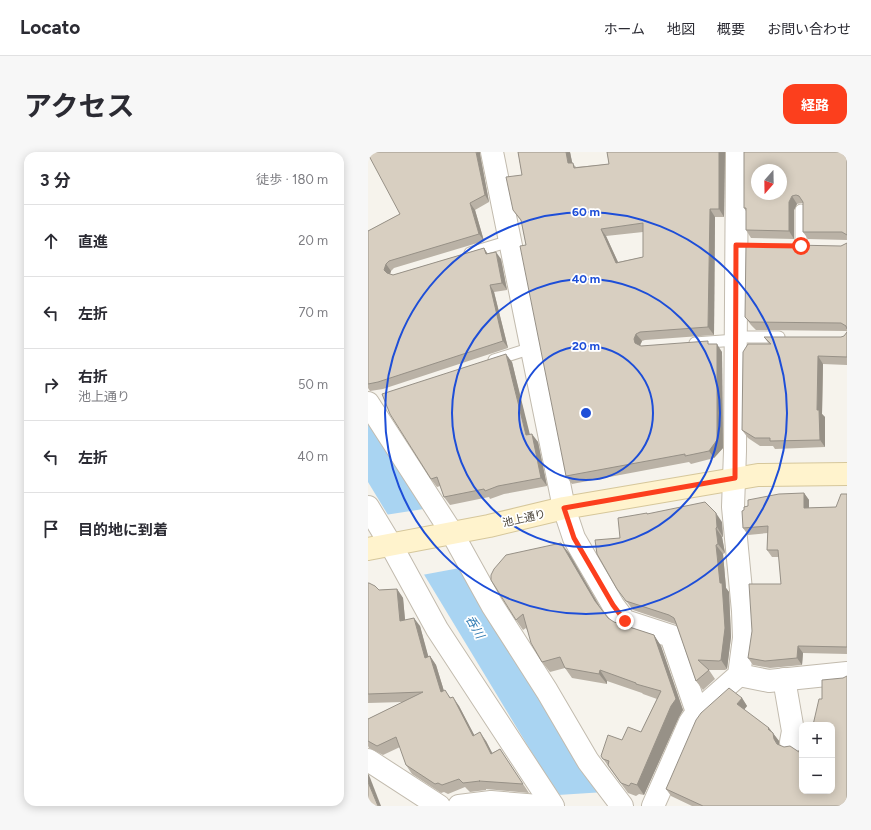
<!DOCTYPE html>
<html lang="ja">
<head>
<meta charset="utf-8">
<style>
  :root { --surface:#fff; --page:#f7f7f7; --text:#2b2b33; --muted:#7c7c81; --line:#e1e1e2; --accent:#fc3f1d }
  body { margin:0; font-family:Figtree,"Noto Sans JP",sans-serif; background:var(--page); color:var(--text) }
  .controls { position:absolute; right:12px; bottom:12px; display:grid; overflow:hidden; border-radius:8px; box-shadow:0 2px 10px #0003 }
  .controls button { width:36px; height:36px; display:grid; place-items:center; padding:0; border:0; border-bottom:1px solid var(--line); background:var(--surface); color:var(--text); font:20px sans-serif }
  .compass { position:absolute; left:383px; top:12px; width:36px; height:36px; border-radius:50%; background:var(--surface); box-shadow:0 2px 10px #0003; rotate:200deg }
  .stop { position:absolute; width:12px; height:12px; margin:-9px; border:3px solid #fc3f1d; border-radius:50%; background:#fff }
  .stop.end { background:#fc3f1d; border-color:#fff; box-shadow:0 1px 4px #0008 }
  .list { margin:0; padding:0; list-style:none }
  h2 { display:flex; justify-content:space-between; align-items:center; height:52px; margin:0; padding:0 16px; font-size:17px }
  h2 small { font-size:13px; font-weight:400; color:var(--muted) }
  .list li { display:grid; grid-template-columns:26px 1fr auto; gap:12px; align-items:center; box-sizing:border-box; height:72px; padding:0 16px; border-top:1px solid var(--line) }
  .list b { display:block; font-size:15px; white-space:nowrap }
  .list p { margin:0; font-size:13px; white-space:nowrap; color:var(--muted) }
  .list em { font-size:13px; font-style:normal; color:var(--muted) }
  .icon { flex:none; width:22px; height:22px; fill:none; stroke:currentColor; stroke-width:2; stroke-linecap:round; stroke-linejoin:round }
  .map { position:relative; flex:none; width:479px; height:654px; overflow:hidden; border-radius:12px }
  header { display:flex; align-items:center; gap:24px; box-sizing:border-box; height:56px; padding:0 20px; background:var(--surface); border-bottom:1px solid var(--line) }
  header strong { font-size:19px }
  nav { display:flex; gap:22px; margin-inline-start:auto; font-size:14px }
  .intro { display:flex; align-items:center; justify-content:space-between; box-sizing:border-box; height:96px; padding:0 24px }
  h1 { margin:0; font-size:28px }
  .button { padding:10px 18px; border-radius:12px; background:var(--accent); color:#fff; font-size:14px; font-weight:700 }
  main { display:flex; gap:24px; padding:0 24px }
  aside { flex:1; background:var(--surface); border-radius:12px; box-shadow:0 2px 10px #0003 }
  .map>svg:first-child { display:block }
</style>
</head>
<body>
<header>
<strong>Locato</strong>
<nav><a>ホーム</a><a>地図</a><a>概要</a><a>お問い合わせ</a></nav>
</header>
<div class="intro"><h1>アクセス</h1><a class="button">経路</a></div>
<main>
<aside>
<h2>3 分<small>徒歩 · 180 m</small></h2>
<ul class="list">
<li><svg class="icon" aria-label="ahead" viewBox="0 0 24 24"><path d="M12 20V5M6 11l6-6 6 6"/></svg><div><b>直進</b></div><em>20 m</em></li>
<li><svg class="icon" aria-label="left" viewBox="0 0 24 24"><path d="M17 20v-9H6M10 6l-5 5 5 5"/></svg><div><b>左折</b></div><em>70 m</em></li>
<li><svg class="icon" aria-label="right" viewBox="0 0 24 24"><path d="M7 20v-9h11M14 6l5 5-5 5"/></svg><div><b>右折</b><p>池上通り</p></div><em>50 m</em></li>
<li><svg class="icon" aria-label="left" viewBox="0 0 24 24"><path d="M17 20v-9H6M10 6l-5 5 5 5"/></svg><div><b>左折</b></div><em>40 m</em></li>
<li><svg class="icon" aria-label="arrive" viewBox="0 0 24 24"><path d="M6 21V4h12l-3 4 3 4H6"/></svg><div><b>目的地に到着</b></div></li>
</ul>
</aside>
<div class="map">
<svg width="479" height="654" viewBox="0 0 479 654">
  <rect width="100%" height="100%" fill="#f6f3ec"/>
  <path fill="#a9d4f2" d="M0,258L243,654L194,646L178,624L0,330Z"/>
  <g fill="#f6f3ec">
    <path d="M62,356L97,415L54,423L17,363Z"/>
    <path d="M237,640L245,654H196L190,643Z"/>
  </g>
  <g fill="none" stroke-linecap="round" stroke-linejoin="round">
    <defs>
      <g id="service">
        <path d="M433,58V94"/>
        <path d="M102,101L142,89"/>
        <path d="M368,185H411"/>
        <path d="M327,191L368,188"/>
        <path d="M126,208L164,196"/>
      </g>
      <g id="minor">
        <path d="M124,0L196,356L206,386L245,453L257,469L303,484L329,560"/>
        <path d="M0,251L84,381L124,453L179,539L220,609L254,654"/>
        <path d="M0,355L23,393L69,477L185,654"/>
        <path d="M371,523L401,529L479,521"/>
        <path d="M416,527L425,579L423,590"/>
        <path d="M0,608L71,654"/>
        <path d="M91,654L123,650L171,654"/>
        <path d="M285,654L322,570L329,560L371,523L376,486L375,459L365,355L367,299L369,0"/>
      </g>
      <path id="secondary" d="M0,397L121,374L196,356L390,323L479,322"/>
    </defs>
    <use href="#service" stroke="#c2bbae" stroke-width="13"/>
    <use href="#minor" stroke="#c2bbae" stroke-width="24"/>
    <use href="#secondary" stroke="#d6c79b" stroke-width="24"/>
    <use href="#service" stroke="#fff" stroke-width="11"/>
    <use href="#minor" stroke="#fff" stroke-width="22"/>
    <use href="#secondary" stroke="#fff3cd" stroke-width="22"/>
  </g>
  <g fill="#bab2a6" fill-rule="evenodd">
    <path d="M150,0H202L204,11L208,15L241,12L239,0H357L356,65H347L346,183L277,188L274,189L272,194L342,192L354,200L355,296L346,306L323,312L321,310L204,332L198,324L158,93L153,69L145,58L154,23ZM275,80V105L250,110L238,84Z"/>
    <path d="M479,0V88L440,87L435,80V51H433L429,52L426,58V87L383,86L378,78V59L376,56Z"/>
    <path d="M112,2L121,50L107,58L116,89L26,116L23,119L22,122L25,123L116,96L120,102L133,107L139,138L126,140L140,196L15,237L2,239L0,236V79L32,62Z"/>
    <path d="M479,91V180L478,179L388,178L383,173L377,165L473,94Z"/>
    <path d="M479,180V213L455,212L454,262L457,265V295L407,297L405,294H392L380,286L374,278L401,192L396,185H473L476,184Z"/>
    <path d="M144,210L161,282L170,290L179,334L136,342L122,347L121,345L82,353L76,345L72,334L69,335L63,327Z"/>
    <path d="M436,341L441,348V356L468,355L479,342V502L435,501L434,513L402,516L385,513L380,506L413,432L411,405H404L399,398L400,381L380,383L375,376L376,358L380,354Z"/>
    <path d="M280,362L354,370L355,385H354L357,401L355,402L358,436L361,440L363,485L359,517L357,518H341L347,527L335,538L328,529L309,474L307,472L265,458L249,437L252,386Z"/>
    <path d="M201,401L233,456L240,466L246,470L286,483L293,494L315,558L311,565L276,643L271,642L268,644L260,641L233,604L254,588L273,580L289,547L275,542L274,541L239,529V532L204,526L197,516L182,520L174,510L158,476L155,478L148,468Z"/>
    <path d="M0,431L11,438L29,437L35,446L37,468L52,474L60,505L62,504L68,513L76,539L91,554L106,583L118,589L124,601L132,597L161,641L118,637V638L102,640L97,635L80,642L76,640L73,641L44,622L38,613L32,595L15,603L1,596L0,594V567L35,550L0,551Z"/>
    <path d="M475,526L479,654H324L303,644L298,637L374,546L379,554L376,558L401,576L411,589V592L434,639L454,547Z"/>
  </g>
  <g fill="#979187">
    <path d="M108,0H112V2L121,50L117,43Z"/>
    <path d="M198,0H202L206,19L200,11Z"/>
    <path d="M351,0H357L356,65L351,57Z"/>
    <path d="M424,44L429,52L426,58V87L421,79V50Z"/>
    <path d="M102,51L107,58L116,89L111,82Z"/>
    <path d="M342,57L347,65L346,183L340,175Z"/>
    <path d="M233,77L238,84L254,119L248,111Z"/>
    <path d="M116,96L120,103L118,102Z"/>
    <path d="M128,100L133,107L139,138L134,131Z"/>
    <path d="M18,112L23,119L21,125L16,118Z"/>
    <path d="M122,133L126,140L140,196L135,189Z"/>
    <path d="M268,182L274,189L271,195L267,191L266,187Z"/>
    <path d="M349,192L354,200L355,296L346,306L341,299Z"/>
    <path d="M138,202L144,210L164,291L158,283Z"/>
    <path d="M450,204L455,212L454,262L457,265V295L452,288L449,258Z"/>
    <path d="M164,282L170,290L179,334L173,326Z"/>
    <path d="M436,341L441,348V363L436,356Z"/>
    <path d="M348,361L354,370L355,385L349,375Z"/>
    <path d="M348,376L354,385L357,401L350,392Z"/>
    <path d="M193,391L201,401L234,459L227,449Z"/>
    <path d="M348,393L355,402L358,436L361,440L363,485L359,517L353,508L352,431Z"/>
    <path d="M29,437L35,446L38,478L32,469Z"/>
    <path d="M46,466L52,474L63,514L57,506Z"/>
    <path d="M286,483L293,494L315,558L311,565L276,643L269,633L303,554Z"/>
    <path d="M430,494L435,501L434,513L429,506Z"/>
    <path d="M62,504L68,513L79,549L73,540Z"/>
    <path d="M232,518L239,529V532L231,522Z"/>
    <path d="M85,545L91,554L111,592L105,584Z"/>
    <path d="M374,546L379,554L374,560L369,552Z"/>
    <path d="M401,576L411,589V595L400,577Z"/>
    <path d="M112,580L118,589L129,610L123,602Z"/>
    <path d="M0,622L1,623L13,654H10L0,630Z"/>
  </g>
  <g fill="#d8cfc1" stroke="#979187" fill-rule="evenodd">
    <path d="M0,0H108L117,43L102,51L111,82L21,109L18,112L16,118L19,121L25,123L116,96L118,102L128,100L134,131L122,133L135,189L10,230L0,232V79L32,62L0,2Z"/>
    <path d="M150,0H198L200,11H205L206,16L241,12L239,0H351V57H342L340,175L272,180L268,182L266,187L267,191L273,194L340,189V192H349V288L341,299L317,304V302L198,324L152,94L158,93L153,68L145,58L138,25L154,23ZM275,71V105L248,111L233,77Z"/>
    <path d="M376,0H479V83L474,80H435V50L431,44L428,43L424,44L421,50V79L378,78V56H376ZM389,18H413V42H389Z"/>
    <path d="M479,91V177L478,174L473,171L382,170L377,165L378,92L473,94Z"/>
    <path d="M479,180V205L450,204L449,258H451L452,288L402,289V286H387L374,278L375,200L380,192H403L396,185H473L476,184Z"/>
    <path d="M138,202L158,283L164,282L173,326L130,334L117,339L116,337L76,345L69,325L63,327L22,262L14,242Z"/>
    <path d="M436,341V356L468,355L473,342H479V495L430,494L429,506L397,509L380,506L384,479L381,432H413L410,398H399L400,374L375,376L374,359L376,358V355L380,354V348L411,342Z"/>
    <path d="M337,350L348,361L349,375L348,376L350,392L348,393L352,431H354L357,476L353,508L351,509L330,508L341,518L328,529L308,471L306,466L301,463L258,449L249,437L229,402L227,388L252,386L250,366L279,361V362Z"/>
    <path d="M193,391L227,449L240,466L246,470L286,483L308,547L303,554L269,633L263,631L261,634L253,631L240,613L241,609L235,607L233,604L240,583L254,588L260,575L273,580L293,539L268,532V531L232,518L231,522L197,516L192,505L174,510L163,491L155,462L148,468L123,428V423L126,417L138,403Z"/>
    <path d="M0,431H1L7,434L11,438L29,437L32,469L46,466L57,506L62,504L73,540L77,538L82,546L85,545L105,584L112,580L123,602L132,597L155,632L111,629H112L95,631L91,627L74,633L70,631L67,632L38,613L28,585L9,594L0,589V567L55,540L0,542Z"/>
    <path d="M479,524V654H335L298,637L328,568L333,561L361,536L374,546L369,552L401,576L400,577L405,581L406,587L409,592L416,595L422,594L434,602V639H464V573H445L451,547H454V528L475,526Z"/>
    <path d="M0,630L10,654H0Z"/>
  </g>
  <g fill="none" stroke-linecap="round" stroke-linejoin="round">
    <path stroke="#fc3f1d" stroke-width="5" d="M257,469L245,453L206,386L196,356L367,326L368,93L433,94"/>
  </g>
  <g fill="none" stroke="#1d4ed8" stroke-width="2">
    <circle cx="218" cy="261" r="67"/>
    <circle cx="218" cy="261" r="134"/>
    <circle cx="218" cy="261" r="201"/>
  </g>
  <g text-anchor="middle" stroke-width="3.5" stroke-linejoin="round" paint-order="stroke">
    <g font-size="11" fill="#4b4439" stroke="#fff">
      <text transform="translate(156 366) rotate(-13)" y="4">池上通り</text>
    </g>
    <g font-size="12" font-style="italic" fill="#2e7ab2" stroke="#fff">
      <text transform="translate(107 475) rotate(60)" y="4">呑川</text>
    </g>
  </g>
  <circle cx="218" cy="261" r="6" fill="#1d4ed8" stroke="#fff" stroke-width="2"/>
  <g font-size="12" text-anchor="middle" font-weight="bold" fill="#1d4ed8" stroke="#fff" stroke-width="3.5" stroke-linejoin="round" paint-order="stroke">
    <text x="218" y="64">60 m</text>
    <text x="218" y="131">40 m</text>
    <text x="218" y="198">20 m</text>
  </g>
</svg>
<div class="controls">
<button>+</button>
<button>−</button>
</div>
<svg class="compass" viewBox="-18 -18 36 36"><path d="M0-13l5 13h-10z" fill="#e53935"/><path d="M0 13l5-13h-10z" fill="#7c7c81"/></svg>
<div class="stop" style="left:433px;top:94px"></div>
<div class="stop end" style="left:257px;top:469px"></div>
</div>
</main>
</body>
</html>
